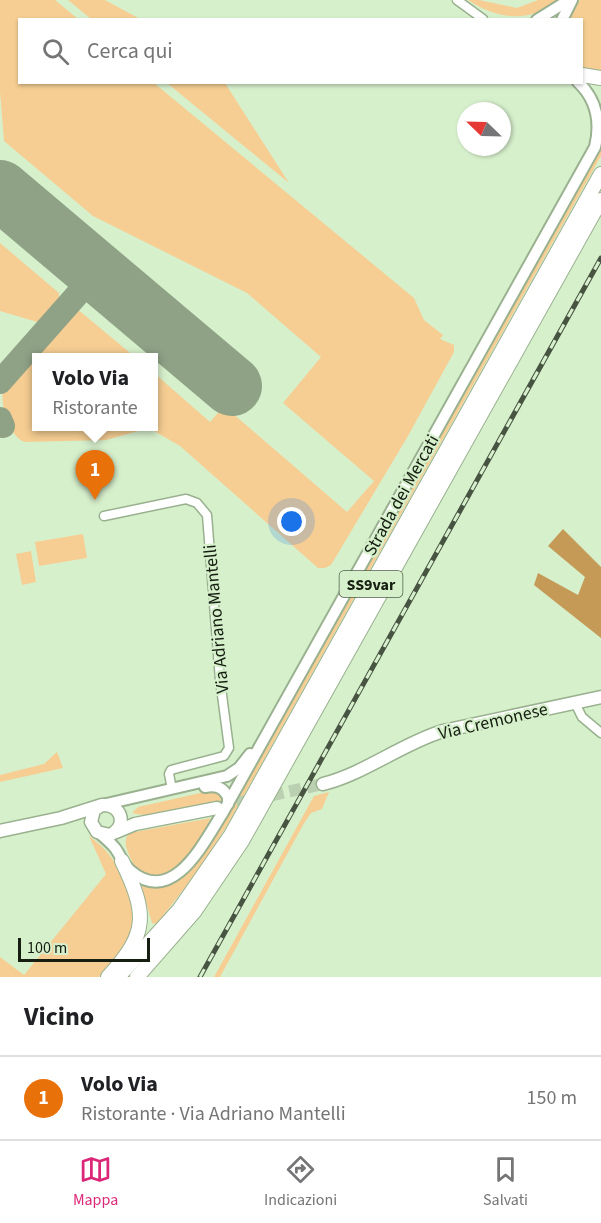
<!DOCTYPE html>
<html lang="it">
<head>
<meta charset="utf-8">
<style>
  :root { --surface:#fff; --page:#f6f6f6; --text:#202124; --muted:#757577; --line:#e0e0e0; --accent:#db2777 }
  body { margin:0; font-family:"Source Sans 3",sans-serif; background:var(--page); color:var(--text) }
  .compass { position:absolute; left:457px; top:102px; width:54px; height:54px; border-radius:50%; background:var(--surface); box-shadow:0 2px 4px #0004; rotate:293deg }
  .scale { position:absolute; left:18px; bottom:15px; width:132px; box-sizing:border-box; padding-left:6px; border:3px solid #151e11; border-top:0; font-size:16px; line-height:21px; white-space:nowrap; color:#151e11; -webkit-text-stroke:4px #d7f0cc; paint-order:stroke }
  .you { position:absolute; left:292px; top:522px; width:21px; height:21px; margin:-15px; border:4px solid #fff; border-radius:50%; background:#1a73e8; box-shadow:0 0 0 9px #1a73e833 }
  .badge { display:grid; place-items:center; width:39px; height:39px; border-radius:50%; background:var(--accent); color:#fff; font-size:20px; font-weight:700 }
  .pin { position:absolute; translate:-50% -50px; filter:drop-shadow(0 2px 3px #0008) }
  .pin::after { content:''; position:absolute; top:32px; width:21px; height:18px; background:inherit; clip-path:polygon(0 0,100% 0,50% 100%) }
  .popup { position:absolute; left:32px; top:353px; width:126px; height:78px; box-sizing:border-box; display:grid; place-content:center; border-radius:0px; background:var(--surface); filter:drop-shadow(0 2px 4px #0005); font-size:20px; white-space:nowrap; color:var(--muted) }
  .popup b { font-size:22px; color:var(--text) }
  .popup::after { content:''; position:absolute; left:50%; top:100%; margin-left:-12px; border:12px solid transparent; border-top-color:var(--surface) }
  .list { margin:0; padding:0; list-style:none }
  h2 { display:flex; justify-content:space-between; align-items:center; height:78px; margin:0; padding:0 24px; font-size:26px }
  h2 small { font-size:20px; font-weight:400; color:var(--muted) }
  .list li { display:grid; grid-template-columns:39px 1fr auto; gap:18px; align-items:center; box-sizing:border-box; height:84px; padding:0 24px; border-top:2px solid var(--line) }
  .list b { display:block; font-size:22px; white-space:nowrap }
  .list p { margin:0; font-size:20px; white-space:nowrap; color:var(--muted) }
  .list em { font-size:20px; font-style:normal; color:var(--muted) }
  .icon { flex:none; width:33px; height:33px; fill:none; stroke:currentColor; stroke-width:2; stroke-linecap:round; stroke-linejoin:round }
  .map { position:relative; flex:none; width:601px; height:977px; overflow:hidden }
  .search { position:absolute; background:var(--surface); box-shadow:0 2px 4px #0004; left:18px; right:18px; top:18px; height:66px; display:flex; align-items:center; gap:15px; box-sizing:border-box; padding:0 21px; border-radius:0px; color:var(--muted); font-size:22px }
  .sheet { height:162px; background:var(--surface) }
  nav { display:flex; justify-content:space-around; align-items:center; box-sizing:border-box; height:84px; border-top:2px solid var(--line); background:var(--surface); font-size:16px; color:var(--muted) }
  nav a { display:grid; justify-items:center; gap:3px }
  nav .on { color:var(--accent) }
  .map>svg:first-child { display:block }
</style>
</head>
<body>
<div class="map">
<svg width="601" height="977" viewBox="0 0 601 977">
  <rect width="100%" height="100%" fill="#d7f0cc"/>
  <g fill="#f6ce93">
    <path d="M0,0H55L78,19L20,20V82L154,83L414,298L424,320L443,335L440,339L454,345V352L408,436L331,565L325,568H318L180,446L149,428L106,440L25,442C9,437 0,405 3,390L76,308L135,357L36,358V426H154V373L210,422L224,406L347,512L374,481L283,403L321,357L247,293L93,216L4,141L0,92Z"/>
    <path d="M68,0H105L140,19H91Z"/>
    <path d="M468,0H479L517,8L538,0H560C530,23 498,20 468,0Z"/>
    <path d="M580,0H601V73L582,70V20H565Z"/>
    <path d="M167,83H225L289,183Z"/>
    <path d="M601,148V156L229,822C207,858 183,892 156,924L152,923L141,886C150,886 161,887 169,884C194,875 226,812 241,789H243Z"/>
    <path d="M0,243L59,293V307L44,324L0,311Z"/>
    <path d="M83,534L87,558L39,566L35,542Z"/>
    <path d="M31,551L36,582L22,585L16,554Z"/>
    <path d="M57,752L63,768L0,782V775L44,764Z"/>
    <path d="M209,791L220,793L223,800C197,806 157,820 132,813L138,807Z"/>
    <path d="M329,792L322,809L311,813L303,825L220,977H214L314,796Z"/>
    <path d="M211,818L208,823L210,824C201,838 191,859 177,869C157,883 138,878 129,855C126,847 123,841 129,833Z"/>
    <path d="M89,836C95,841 101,845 106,851C125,872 141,914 128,941C121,955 110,966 99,977H0V957L24,975L106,874Z"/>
  </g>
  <path fill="#c59956" d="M563,529L601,567V638L534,585L538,573L578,595L585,577L548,546Z"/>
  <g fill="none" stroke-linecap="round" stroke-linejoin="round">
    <g stroke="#8fa286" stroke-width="24">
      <path d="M0,180L32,217"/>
      <path d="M0,382L83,288C88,276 86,265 77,255"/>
      <path d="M0,419L3,426"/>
    </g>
    <path stroke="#8fa286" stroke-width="60" d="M0,190L232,386"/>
    <path stroke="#bad0b0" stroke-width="12" stroke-dasharray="12 6" stroke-linecap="butt" d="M219,807L323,784"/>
    <defs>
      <g id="minor">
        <path d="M457,0L483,19"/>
        <path d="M104,516L186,499L197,503L207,515L220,680L229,748L224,756L171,770L169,774L172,789"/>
        <path d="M575,703L582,717L601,733"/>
      </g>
      <g id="tertiary">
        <path d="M537,20L569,0"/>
        <path d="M562,20L572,0"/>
        <path d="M205,787C216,785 223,787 228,797V804"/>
        <path d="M102,805L227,776L239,768L250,754"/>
        <path d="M98,832C104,837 110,842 115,848C121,856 123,865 131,871C173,907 204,842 222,814L595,147C601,122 597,100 578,82"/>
      </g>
      <g id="secondary">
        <path d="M323,784C366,773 401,744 443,731L601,697"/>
        <path d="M0,831L61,818L102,805C122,804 128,826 110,835L97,832L91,822L94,810L102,805"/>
        <path d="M116,832L135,824L217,808"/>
      </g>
      <g id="trunk">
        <path d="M582,75L601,78"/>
        <path d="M108,977C149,933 147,913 122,861"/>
        <path d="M118,977L179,910L231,835L601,174"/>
        <path d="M137,977L194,912L242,841L601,200"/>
      </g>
    </defs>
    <use href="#minor" stroke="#99b18f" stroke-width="11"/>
    <use href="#tertiary" stroke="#99b18f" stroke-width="14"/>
    <use href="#secondary" stroke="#99b18f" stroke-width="15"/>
    <use href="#trunk" stroke="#99b18f" stroke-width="16"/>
    <use href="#minor" stroke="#fff" stroke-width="8"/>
    <use href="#tertiary" stroke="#fff" stroke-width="10"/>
    <use href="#secondary" stroke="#fff" stroke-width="12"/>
    <use href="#trunk" stroke="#fff" stroke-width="14"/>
    <defs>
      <path id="rail" d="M200,977L601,258"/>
    </defs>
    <use href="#rail" stroke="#475441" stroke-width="5"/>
    <use href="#rail" stroke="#d7f0cc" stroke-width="3" stroke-dasharray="9" stroke-linecap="butt"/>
  </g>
  <g text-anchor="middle" stroke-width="4.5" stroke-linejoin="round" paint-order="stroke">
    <rect fill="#d7f0cc" stroke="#4f5d49" stroke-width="1.5" x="339.5" y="571" width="63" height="26" rx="4.5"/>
    <g font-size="16" font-weight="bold" fill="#151e11">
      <text x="371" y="590">SS9var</text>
    </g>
    <g font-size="18" fill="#151e11" stroke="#d7f0cc">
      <text transform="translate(401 495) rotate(-61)" y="6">Strada dei Mercati</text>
      <text transform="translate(216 619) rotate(-95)" y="6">Via Adriano Mantelli</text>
      <text transform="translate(493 721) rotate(-13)" y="6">Via Cremonese</text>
    </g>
  </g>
</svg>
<svg class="compass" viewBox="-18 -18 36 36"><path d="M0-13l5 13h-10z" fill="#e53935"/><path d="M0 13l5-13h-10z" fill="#757577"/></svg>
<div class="scale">100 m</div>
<div class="you"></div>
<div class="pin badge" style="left:95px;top:500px;background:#e8710a">1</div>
<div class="popup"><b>Volo Via</b>Ristorante</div>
<div class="search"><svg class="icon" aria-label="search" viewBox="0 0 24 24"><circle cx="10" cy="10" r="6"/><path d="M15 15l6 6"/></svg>Cerca qui</div>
</div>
<section class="sheet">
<h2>Vicino<small></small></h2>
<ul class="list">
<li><span class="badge" style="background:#e8710a">1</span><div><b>Volo Via</b><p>Ristorante · Via Adriano Mantelli</p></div><em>150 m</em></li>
</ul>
</section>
<nav>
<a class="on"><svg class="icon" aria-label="map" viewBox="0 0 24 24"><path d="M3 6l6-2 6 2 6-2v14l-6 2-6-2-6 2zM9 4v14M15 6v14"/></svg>Mappa</a>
<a><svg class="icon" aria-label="directions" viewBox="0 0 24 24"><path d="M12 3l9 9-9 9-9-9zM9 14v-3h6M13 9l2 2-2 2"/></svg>Indicazioni</a>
<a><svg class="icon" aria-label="saved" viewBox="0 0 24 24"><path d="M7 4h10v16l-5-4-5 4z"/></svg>Salvati</a>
</nav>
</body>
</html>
